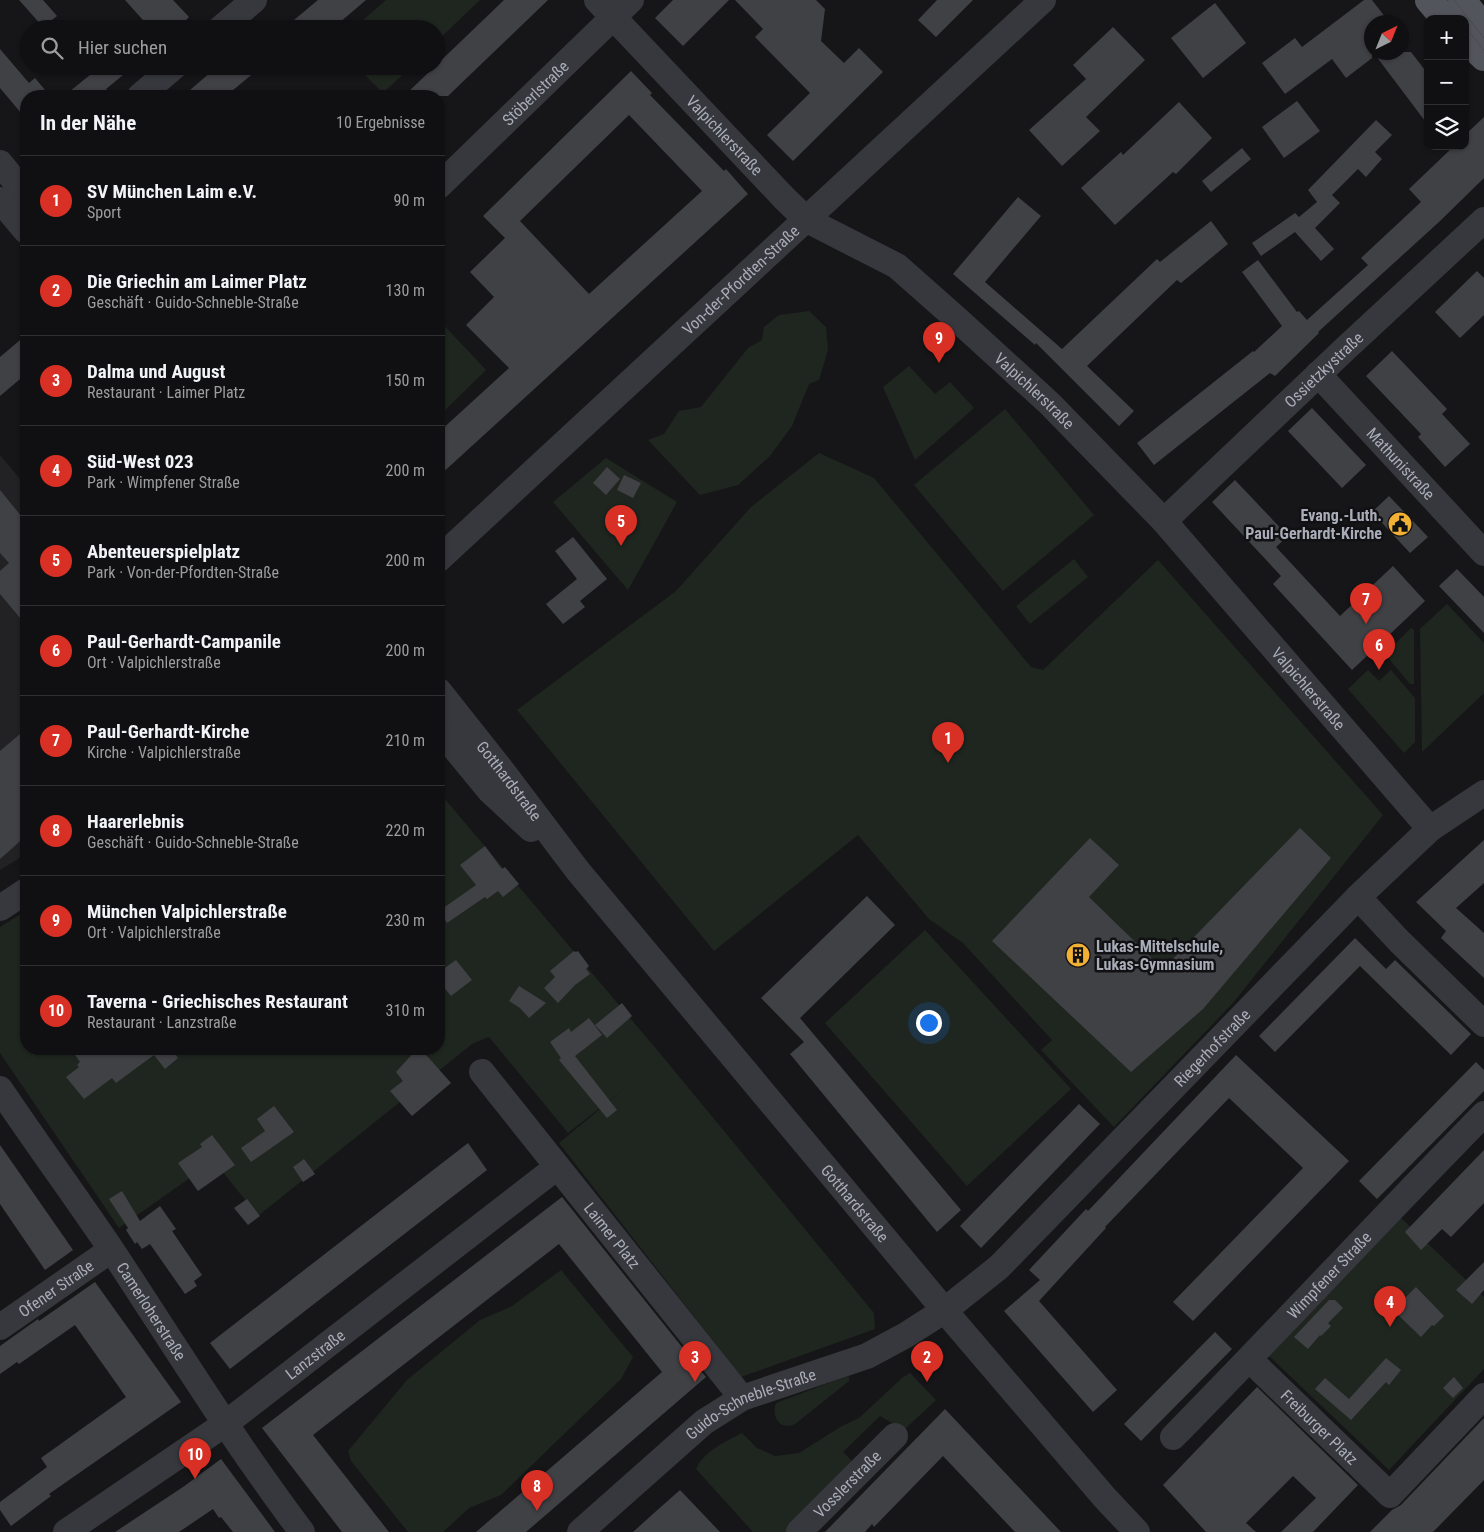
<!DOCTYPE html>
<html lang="de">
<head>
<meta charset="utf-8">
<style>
  :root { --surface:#101012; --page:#1e1e20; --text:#f1f3f6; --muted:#9c9d9f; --line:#303032; --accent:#d93025 }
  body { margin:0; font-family:"Roboto Condensed",sans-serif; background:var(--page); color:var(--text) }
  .controls { position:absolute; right:15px; top:15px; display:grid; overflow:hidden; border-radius:10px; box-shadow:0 1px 4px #0004 }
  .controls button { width:45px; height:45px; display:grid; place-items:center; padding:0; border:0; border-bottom:1px solid var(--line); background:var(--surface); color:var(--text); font:25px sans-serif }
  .compass { position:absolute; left:1364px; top:15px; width:45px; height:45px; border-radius:50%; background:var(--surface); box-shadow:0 1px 4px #0004; rotate:43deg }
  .you { position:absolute; left:928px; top:1022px; width:18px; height:18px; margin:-12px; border:4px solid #fff; border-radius:50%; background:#1a73e8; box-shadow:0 0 0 8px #1a73e833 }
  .badge { display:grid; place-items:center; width:32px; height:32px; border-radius:50%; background:var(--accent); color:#fff; font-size:16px; font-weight:700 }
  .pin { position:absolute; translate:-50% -41px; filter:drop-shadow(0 1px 2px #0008) }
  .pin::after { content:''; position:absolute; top:26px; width:18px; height:15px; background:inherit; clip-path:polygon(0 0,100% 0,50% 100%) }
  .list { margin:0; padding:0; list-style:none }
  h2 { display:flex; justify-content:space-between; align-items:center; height:65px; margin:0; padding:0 20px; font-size:21px }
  h2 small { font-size:16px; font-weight:400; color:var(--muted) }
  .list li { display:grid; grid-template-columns:32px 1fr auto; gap:15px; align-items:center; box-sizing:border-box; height:90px; padding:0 20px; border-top:1px solid var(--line) }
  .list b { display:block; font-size:19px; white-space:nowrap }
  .list p { margin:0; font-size:16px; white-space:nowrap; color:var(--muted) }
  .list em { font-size:16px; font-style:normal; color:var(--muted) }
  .icon { flex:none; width:28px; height:28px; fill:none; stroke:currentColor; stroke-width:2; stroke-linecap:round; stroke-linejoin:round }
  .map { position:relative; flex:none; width:1484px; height:1532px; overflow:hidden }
  .search { position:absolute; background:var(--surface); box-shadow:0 1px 4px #0004; left:20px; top:20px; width:425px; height:55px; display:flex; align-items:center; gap:12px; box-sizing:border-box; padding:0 18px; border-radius:28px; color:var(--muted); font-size:19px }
  .panel { position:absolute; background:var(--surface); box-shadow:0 1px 4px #0004; left:20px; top:90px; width:425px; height:965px; border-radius:20px }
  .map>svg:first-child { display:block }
</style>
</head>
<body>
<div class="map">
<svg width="1484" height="1532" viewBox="0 0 1484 1532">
  <rect width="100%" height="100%" fill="#161618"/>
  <path fill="#222225" d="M0,455L26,486V854L0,870Z"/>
  <g fill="#1e261f">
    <path d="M386,0H480L436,42V29H353Z"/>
    <path d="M356,66H412L383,93Z"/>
    <path d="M809,311L826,327L828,350L819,380L809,384L792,426L770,456L738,485L700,495L648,440L664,434L679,411L701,407L748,348L762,340L764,327L779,315Z"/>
    <path d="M439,320L486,370L439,416Z"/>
    <path d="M909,366L935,394L950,382L974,408L915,460L883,387Z"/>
    <path d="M1005,409L1094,515L1003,591L914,485Z"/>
    <path d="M819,453L874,478L1031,667L1043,670L1158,560L1383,815L1233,1003L1114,1127L1041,1050L1052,1040L963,943L929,919L858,835L714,951L517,710L676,591L751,507Z"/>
    <path d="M606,458L677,502L628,590L553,502Z"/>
    <path d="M1074,559L1088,577L1030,624L1016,606Z"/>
    <path d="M1447,604L1484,643V693L1422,752L1420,629Z"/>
    <path d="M1411,628L1414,630V684H1410L1385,654Z"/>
    <path d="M1368,670L1379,681L1391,670L1415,698V742L1404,753L1348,689Z"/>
    <path d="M439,792L663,1057L874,1313L875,1329L741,1377L559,1143L624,1089L568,1133L489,1037L472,1044L258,1216L214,1161L119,1228L0,1053V927L26,911V1049H439Z"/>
    <path d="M925,930L1071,1089L967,1186L825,1023Z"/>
    <path d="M1400,1217L1484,1297V1369L1389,1470L1269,1356Z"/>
    <path d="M561,1270L633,1357L621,1379L501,1495L469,1508L443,1532H408L351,1461L348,1451L407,1380L480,1320L512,1306Z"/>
    <path d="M910,1373L936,1400L904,1430L880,1416L843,1452L856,1465L788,1532H753L696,1469C704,1451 725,1442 742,1433L757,1448L775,1456L799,1453L842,1426L859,1418L902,1378Z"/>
    <path d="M847,1376L849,1377V1381L795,1424C780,1431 771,1417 776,1403Z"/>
  </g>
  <g fill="#404145" fill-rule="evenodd">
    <path d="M19,0H43L57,16L43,27Z"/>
    <path d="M125,0H173L189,17L177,29H151Z"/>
    <path d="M318,0H366L332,29H302L294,20Z"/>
    <path d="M504,0H548L448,96H404Z"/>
    <path d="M673,0H729L683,46L655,18Z"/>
    <path d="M735,0H816L825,9L821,41L844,63L859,48L883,72L793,161L767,135L810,93L755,37L763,29Z"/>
    <path d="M937,0H973L936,37L918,20Z"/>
    <path d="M1364,0H1372L1389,22H1372V58L1346,78L1332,59L1285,94L1262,63L1295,38L1302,47Z"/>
    <path d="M1215,3L1246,43L1203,78L1171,38Z"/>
    <path d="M1113,27L1145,60L1086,117L1100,131L1062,166L1029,130L1086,79L1073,65Z"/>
    <path d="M0,49L29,83L35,78L50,96H26V119L0,88Z"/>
    <path d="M1373,52H1411L1428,74V125Z"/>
    <path d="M101,66H134L106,89L111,96H64Z"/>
    <path d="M218,66H262L226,96H183Z"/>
    <path d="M631,71L652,93L650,95L724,171L726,169L748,194L439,476V432L509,368L466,325L494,297L470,272L505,238L483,216ZM629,115L702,191L589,294L520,221Z"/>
    <path d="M1297,101L1320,131L1284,158L1262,127Z"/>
    <path d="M1179,102L1212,138L1176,174L1173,172L1115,225L1081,188L1121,152L1123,155Z"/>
    <path d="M1484,117V178L1439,222L1318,332L1319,333L1275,376L1270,373L1154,465L1137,443L1253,351L1254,352L1282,326L1242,272L1258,260L1297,312L1299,311L1307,320L1368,265L1361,258L1421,202L1409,189L1454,146H1465V135Z"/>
    <path d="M1376,120L1392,135L1375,152L1382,159L1366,177L1358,169L1332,195L1340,203L1315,228L1334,249L1321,261L1295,232L1261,256L1252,243L1295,213L1299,217L1317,202L1308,190Z"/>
    <path d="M1242,148L1251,159L1211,192L1202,181Z"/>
    <path d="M1018,197L1041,216L985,282L1062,349L1157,259L1160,262L1211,221L1228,244L1181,283L1177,280L1087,366L1134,411L1119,426L1036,343L1035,345L953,274Z"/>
    <path d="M1477,271L1484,278V315L1460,338L1435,312Z"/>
    <path d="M26,335V374L0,396V357Z"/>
    <path d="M1392,351L1447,409L1442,414L1470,444L1445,467L1418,437L1421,434L1366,376Z"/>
    <path d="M1312,408L1366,465L1342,488L1288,431Z"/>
    <path d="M607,467L620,479L606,495L593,483Z"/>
    <path d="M624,475L641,483L633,498L617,490Z"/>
    <path d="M1235,480L1288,536L1276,547L1340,616L1393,566L1425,601L1352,670L1273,584L1281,576L1212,502Z"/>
    <path d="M0,490L26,522V625L0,594V571L9,563L0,553Z"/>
    <path d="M1389,496L1428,537L1410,553L1372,512Z"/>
    <path d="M573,537L607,579L580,601L585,607L563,624L546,604L577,579L555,551Z"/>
    <path d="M1457,569L1484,597V633L1439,586Z"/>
    <path d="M26,729V836L0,859V751Z"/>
    <path d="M1300,828L1331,858L1203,1009L1131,1072L992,941L1090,838L1119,865L1089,897L1163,969Z"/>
    <path d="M1484,840V883L1456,908L1484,933V978L1441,938L1446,931L1416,902Z"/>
    <path d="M485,846L502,869L505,867L519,884L503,897L498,891L487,899L485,897L447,923L439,911L476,885L460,865Z"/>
    <path d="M867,896L895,925L800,1018L961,1210L937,1232L790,1054L804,1042L761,998Z"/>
    <path d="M1355,938L1386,969L1395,960L1471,1034L1451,1055L1360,966L1275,1052L1259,1036Z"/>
    <path d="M574,951L576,952L578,951L589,966L586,969L590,974L575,985L558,1003L544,988L555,977L550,971Z"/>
    <path d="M456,960L472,980L451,996L439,981V972Z"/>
    <path d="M519,986L546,1003L529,1018L520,1008L509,1001Z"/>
    <path d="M622,1003L632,1016L607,1038L595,1025Z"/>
    <path d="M589,1018L602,1035L575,1056L617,1110L607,1118L559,1060L561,1058L550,1042L569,1028L571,1032Z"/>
    <path d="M71,1049H171L178,1058L165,1069L154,1055L116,1083L112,1078L84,1099L66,1077L79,1067L77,1065L80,1062Z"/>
    <path d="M417,1049L428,1057L451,1083L412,1116L390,1091L403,1081L396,1072Z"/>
    <path d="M1236,1055L1349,1161L1193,1321L1173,1302L1303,1168L1229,1098L1105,1227L1106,1228L1039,1301L1117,1390L1093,1412L1004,1311L1040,1280L1029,1270L1086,1209L1088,1211Z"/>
    <path d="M1476,1062L1484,1070V1091L1377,1199L1359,1181Z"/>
    <path d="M1079,1104L1100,1124L981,1248L960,1226Z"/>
    <path d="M274,1106L294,1132L251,1162L241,1148L265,1131L257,1119Z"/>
    <path d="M212,1135L235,1165L198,1191L178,1163L202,1147L200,1144Z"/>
    <path d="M468,1143L487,1170L230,1369L210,1343Z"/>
    <path d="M0,1145L73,1250L45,1270L0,1204Z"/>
    <path d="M1484,1150V1203L1451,1237L1442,1229L1421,1250L1405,1232Z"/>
    <path d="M304,1159L315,1174L303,1182L293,1167Z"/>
    <path d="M122,1191L140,1221L160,1206L176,1229L172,1231L202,1275L194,1281L197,1286L185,1294L150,1244L142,1249L137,1242L135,1244L126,1230L128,1228L109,1199Z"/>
    <path d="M562,1197L706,1377L526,1532H476L662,1372L559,1244L313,1435L389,1532H342L262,1428Z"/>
    <path d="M247,1199L260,1216L248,1225L234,1208Z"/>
    <path d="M1484,1262V1290L1472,1304L1456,1290Z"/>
    <path d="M95,1282L181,1402L49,1494L51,1496L11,1526L0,1510V1502L47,1467L41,1458L126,1397L75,1325L19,1364L17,1362L0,1374V1346L38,1319L39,1321Z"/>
    <path d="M1416,1287L1444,1316L1434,1326L1432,1325L1421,1337L1393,1310Z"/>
    <path d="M1329,1300H1335L1343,1308L1328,1323L1331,1326L1321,1336L1320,1335L1308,1349L1294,1337Z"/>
    <path d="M1215,1332L1232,1349L1141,1441L1124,1424Z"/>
    <path d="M1386,1358L1401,1370L1389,1385L1386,1382L1351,1420L1315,1389L1325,1378L1349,1399Z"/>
    <path d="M1454,1377L1463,1388L1453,1398L1443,1388Z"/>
    <path d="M1257,1387L1358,1485L1313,1532H1281L1316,1498L1293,1476L1246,1523L1256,1532H1206L1163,1485Z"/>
    <path d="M945,1409L1061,1532H1015L943,1456L874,1527L872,1524L865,1532H825Z"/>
    <path d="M1484,1418V1480L1433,1532H1370L1392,1510L1401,1505Z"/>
    <path d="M221,1459L275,1532H233L221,1517L219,1518L213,1509L179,1532H115L183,1487Z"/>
    <path d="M680,1490L720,1532H633L654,1513Z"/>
  </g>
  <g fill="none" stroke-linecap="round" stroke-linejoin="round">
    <g stroke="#37383d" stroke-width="26">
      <path id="s1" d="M597,0L785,199L807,220L897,266L958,320L1050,404L1164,521L1430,829"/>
      <path d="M220,29L254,0"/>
      <path d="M140,96L175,66"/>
      <path d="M0,163L26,195"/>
      <path id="s2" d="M439,186L631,0"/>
      <path d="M0,200L26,231"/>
      <path id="s3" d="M1318,374L1484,553"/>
      <path id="s4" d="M1164,521L1345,349L1484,220"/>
      <path id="s5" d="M439,559L1043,0"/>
      <path id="s6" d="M439,691L500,768L578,871L956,1324L1105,1498L1137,1532"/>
      <path d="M439,729L490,791L531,829"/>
      <path d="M1358,897L1399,941L1484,1024"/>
      <path d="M0,908L26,891"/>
      <path id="s7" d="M482,1072L742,1398"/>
      <path id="s8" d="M0,1089C37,1144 76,1197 113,1252C175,1346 234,1442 302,1532"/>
      <path id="s9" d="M0,1327L111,1250"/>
      <path id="s10" d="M1249,1359L1390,1495L1484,1396"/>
      <path id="s11" d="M1173,1437C1278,1330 1379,1221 1484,1114"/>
      <path id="s12" d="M66,1532L225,1424L557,1167"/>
      <path id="s13" d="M580,1532L704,1422L742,1398L867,1356L906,1335L945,1310L999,1267L1358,897L1430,829L1484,793"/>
      <path id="s14" d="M799,1532L895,1436"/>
    </g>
    <g stroke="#53555c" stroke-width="28">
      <path d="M1429,0L1445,19"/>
      <path d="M1462,0L1484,29"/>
      <path d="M1465,39L1484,57"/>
    </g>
    <g stroke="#4a4c52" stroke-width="1">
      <path d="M1454,0L1484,38"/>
      <path d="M1471,34L1484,50"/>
    </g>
  </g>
  <defs>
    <symbol id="civic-disc" viewBox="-11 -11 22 22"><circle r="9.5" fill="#f2b134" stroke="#111113"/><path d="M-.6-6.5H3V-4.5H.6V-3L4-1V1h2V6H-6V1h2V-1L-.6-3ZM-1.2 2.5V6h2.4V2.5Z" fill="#111"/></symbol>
    <symbol id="building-disc" viewBox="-11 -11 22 22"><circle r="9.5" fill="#f2b134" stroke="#111113"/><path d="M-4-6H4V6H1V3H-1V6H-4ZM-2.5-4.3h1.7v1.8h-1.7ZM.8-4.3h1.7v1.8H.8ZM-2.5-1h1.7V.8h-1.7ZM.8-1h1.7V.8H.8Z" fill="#111"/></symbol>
  </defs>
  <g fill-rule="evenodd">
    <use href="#civic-disc" x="1386" y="510" width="28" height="28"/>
    <use href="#building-disc" x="1064" y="941" width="28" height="28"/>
  </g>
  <g text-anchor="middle" stroke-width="5" stroke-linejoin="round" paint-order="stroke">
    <g font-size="16" fill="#a8adb8" stroke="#111113">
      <text dy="6" stroke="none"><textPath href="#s2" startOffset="134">Stöberlstraße</textPath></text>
      <text dy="6" stroke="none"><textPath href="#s1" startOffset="186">Valpichlerstraße</textPath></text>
      <text dy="6" stroke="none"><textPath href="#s5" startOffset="411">Von-der-Pfordten-Straße</textPath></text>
      <text dy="6" stroke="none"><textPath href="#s4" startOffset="220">Ossietzkystraße</textPath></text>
      <text dy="6" stroke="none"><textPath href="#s1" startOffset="591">Valpichlerstraße</textPath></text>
      <text dy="6" stroke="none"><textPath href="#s3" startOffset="122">Mathunistraße</textPath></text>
      <text dy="6" stroke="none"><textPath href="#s1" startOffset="996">Valpichlerstraße</textPath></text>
      <text dy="6" stroke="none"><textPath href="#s6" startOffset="114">Gotthardstraße</textPath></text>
      <text dy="6" stroke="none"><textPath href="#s13" startOffset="808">Riegerhofstraße</textPath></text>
      <text dy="6" stroke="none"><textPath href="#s6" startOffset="660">Gotthardstraße</textPath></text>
      <text dy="6" stroke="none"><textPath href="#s7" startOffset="209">Laimer Platz</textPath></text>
      <text dy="6" stroke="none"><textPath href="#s11" startOffset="225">Wimpfener Straße</textPath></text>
      <text dy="6" stroke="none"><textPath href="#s9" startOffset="68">Ofener Straße</textPath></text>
      <text dy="6" stroke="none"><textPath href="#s8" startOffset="269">Camerloherstraße</textPath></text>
      <text dy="6" stroke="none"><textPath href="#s12" startOffset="306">Lanzstraße</textPath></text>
      <text dy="6" stroke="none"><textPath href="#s13" startOffset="216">Guido-Schneble-Straße</textPath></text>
      <text dy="6" stroke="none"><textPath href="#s10" startOffset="98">Freiburger Platz</textPath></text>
      <text dy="6" stroke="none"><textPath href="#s14" startOffset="68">Vosslerstraße</textPath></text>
    </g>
    <g font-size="16" font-weight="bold" fill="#a8adb8" stroke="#111113" text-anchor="end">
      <text x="1382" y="521">Evang.-Luth.<tspan x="1382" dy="18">Paul-Gerhardt-Kirche</tspan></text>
      <text x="1096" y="952" text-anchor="start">Lukas-Mittelschule,<tspan x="1096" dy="18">Lukas-Gymnasium</tspan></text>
    </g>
  </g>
</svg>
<div class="controls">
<button>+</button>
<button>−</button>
<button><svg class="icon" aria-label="layers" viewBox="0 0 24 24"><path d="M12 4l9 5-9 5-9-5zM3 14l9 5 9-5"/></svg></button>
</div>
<svg class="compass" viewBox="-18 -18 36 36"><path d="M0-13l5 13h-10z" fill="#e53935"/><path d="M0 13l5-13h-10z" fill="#9c9d9f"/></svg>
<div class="you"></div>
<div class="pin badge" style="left:948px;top:763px">1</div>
<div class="pin badge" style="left:927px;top:1382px">2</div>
<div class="pin badge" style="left:695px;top:1382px">3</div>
<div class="pin badge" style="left:1390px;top:1327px">4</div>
<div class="pin badge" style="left:621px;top:546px">5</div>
<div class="pin badge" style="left:1379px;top:670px">6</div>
<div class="pin badge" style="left:1366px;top:624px">7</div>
<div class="pin badge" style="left:537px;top:1511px">8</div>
<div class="pin badge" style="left:939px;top:363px">9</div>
<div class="pin badge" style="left:195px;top:1479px">10</div>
<div class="search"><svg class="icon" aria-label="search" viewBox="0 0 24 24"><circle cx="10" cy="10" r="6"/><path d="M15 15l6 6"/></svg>Hier suchen</div>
<section class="panel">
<h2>In der Nähe<small>10 Ergebnisse</small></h2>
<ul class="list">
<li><span class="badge">1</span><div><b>SV München Laim e.V.</b><p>Sport</p></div><em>90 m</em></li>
<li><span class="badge">2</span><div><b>Die Griechin am Laimer Platz</b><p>Geschäft · Guido-Schneble-Straße</p></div><em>130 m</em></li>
<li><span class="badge">3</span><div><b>Dalma und August</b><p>Restaurant · Laimer Platz</p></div><em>150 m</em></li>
<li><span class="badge">4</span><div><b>Süd-West 023</b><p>Park · Wimpfener Straße</p></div><em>200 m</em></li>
<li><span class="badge">5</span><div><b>Abenteuerspielplatz</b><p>Park · Von-der-Pfordten-Straße</p></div><em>200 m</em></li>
<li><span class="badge">6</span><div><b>Paul-Gerhardt-Campanile</b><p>Ort · Valpichlerstraße</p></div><em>200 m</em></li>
<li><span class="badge">7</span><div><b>Paul-Gerhardt-Kirche</b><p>Kirche · Valpichlerstraße</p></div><em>210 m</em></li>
<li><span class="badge">8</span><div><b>Haarerlebnis</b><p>Geschäft · Guido-Schneble-Straße</p></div><em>220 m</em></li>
<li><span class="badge">9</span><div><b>München Valpichlerstraße</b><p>Ort · Valpichlerstraße</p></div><em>230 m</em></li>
<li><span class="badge">10</span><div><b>Taverna - Griechisches Restaurant</b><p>Restaurant · Lanzstraße</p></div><em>310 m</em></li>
</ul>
</section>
</div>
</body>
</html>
